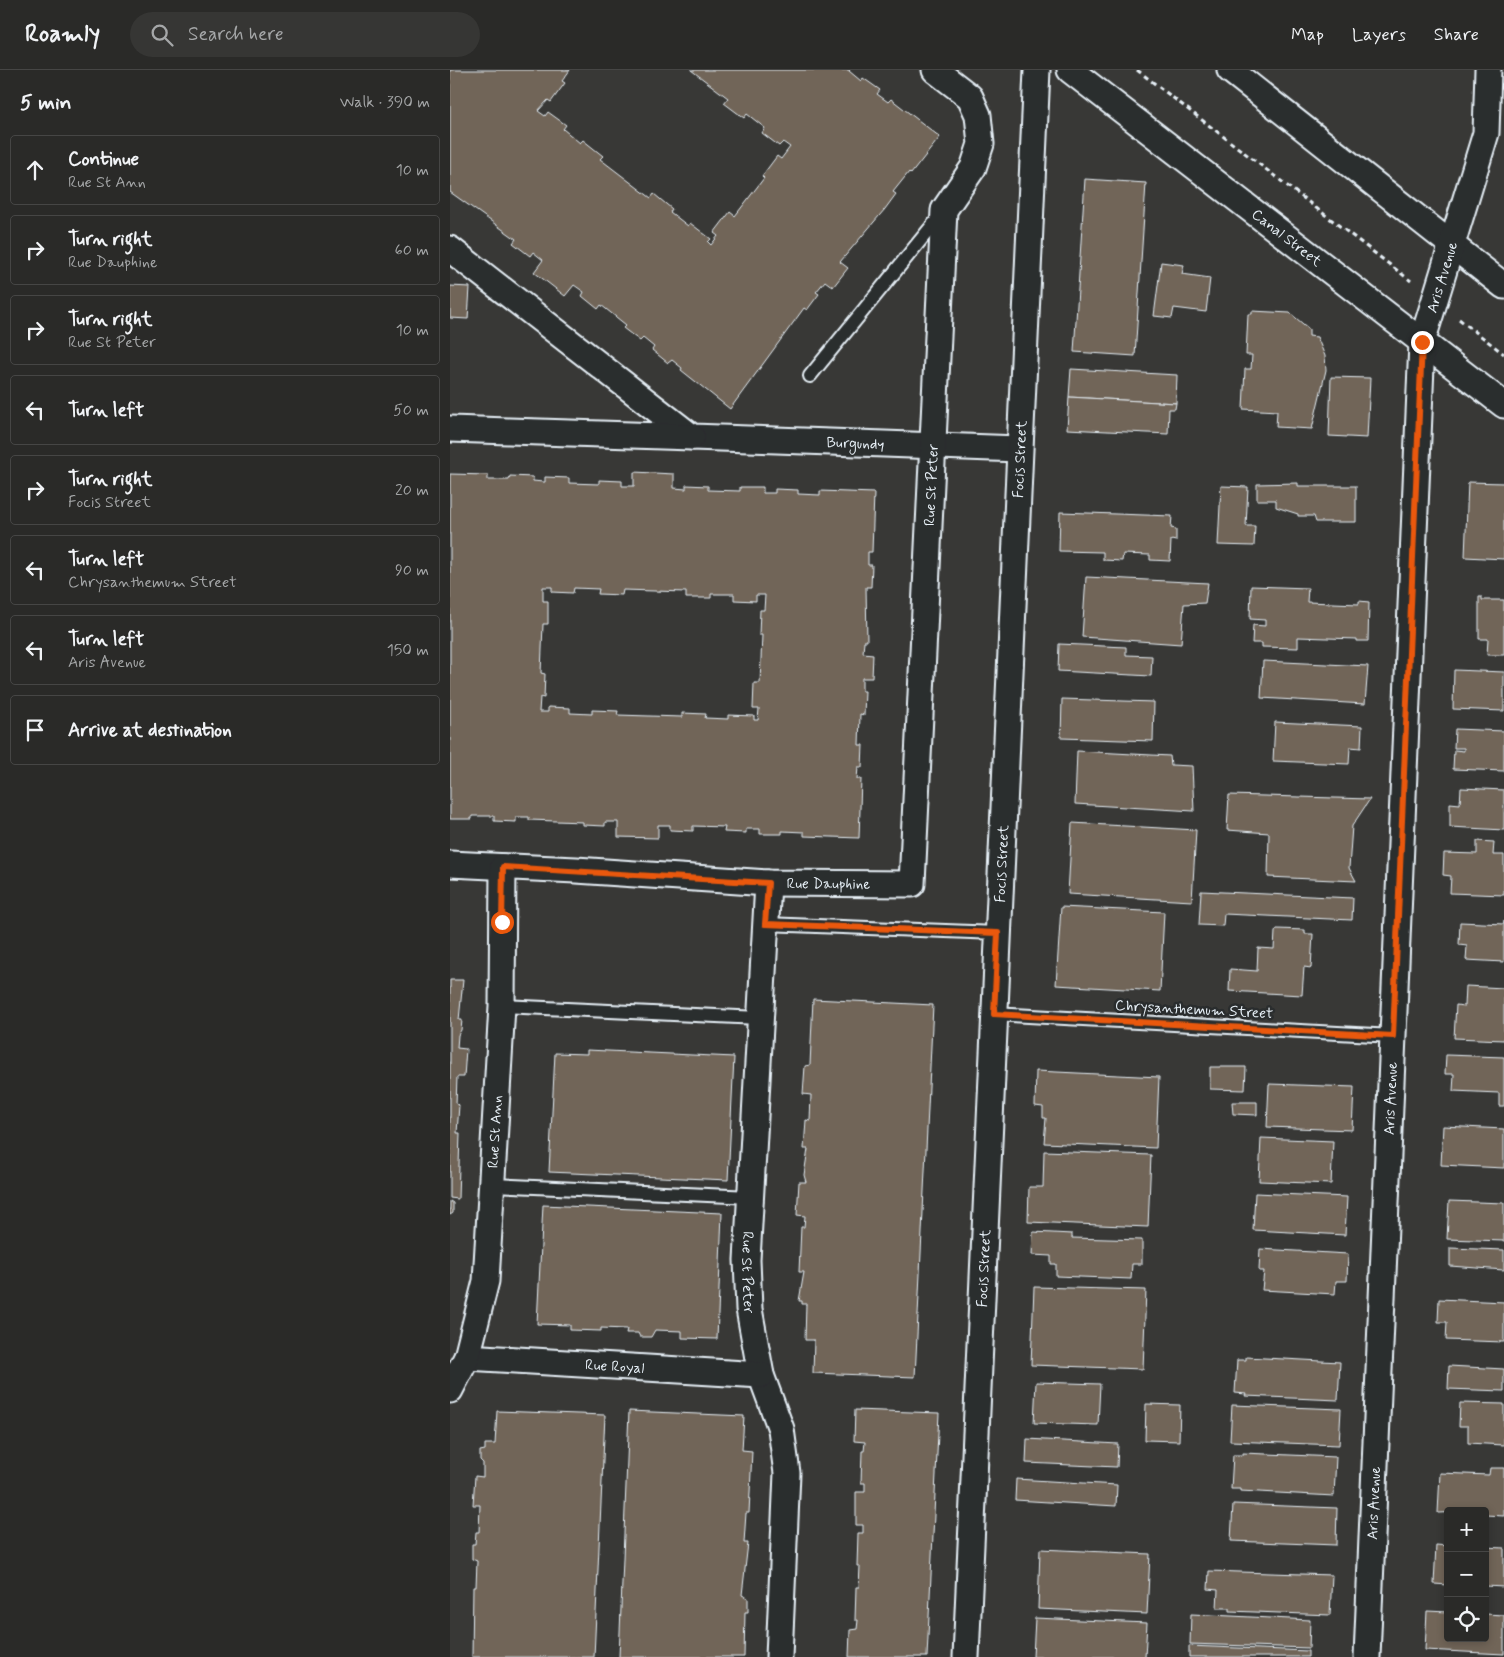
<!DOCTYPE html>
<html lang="en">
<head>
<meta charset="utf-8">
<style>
  :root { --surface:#2a2a28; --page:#363634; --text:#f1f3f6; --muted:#a5a7a8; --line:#464645 }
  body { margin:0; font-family:Mynerve,sans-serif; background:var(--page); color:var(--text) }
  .controls { position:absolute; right:15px; bottom:15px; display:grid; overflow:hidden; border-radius:5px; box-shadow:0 2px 8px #0003 }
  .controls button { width:45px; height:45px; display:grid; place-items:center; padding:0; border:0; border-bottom:1px solid var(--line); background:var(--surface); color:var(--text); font:25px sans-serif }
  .stop { position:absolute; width:15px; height:15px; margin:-11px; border:4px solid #ea580c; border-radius:50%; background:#fff }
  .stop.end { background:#ea580c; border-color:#fff; box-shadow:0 1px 5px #0008 }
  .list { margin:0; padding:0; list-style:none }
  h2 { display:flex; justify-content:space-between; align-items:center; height:65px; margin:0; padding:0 20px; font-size:21px }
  h2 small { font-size:16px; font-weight:400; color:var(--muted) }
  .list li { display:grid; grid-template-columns:32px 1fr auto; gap:15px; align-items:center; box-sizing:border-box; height:70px; margin:0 10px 10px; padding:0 10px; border:1px solid var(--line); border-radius:5px }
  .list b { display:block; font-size:19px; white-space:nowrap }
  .list p { margin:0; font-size:16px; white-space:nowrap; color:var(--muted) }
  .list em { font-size:16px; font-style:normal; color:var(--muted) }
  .icon { flex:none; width:28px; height:28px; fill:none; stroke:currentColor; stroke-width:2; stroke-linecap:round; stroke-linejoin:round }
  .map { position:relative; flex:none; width:1054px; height:1587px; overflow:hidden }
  header { display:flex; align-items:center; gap:30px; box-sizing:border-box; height:70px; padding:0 25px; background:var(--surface); border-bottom:1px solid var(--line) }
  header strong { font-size:24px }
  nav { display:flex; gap:28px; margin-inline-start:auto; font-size:18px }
  .search { width:350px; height:45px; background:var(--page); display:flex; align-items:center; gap:12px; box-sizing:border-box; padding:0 18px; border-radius:28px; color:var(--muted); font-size:19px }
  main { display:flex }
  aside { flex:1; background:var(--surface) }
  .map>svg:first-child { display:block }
</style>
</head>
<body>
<header>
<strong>Roamly</strong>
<div class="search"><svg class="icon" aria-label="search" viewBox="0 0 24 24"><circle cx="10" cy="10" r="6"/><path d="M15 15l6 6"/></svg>Search here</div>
<nav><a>Map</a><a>Layers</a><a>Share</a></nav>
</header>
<main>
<aside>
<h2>5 min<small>Walk · 390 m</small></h2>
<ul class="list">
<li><svg class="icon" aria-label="ahead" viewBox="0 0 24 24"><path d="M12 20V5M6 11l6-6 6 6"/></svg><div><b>Continue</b><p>Rue St Ann</p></div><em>10 m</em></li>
<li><svg class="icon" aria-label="right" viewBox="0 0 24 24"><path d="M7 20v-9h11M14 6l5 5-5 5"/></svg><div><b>Turn right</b><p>Rue Dauphine</p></div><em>60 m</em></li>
<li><svg class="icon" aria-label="right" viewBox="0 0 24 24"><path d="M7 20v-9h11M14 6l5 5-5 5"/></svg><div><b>Turn right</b><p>Rue St Peter</p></div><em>10 m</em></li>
<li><svg class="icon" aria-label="left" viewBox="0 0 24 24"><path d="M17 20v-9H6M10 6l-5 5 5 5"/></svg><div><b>Turn left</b></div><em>50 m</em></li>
<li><svg class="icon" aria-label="right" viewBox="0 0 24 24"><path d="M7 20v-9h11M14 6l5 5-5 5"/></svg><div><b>Turn right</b><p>Focis Street</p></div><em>20 m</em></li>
<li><svg class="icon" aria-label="left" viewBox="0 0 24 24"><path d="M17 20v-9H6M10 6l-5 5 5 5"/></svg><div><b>Turn left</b><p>Chrysanthemum Street</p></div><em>90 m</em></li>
<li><svg class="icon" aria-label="left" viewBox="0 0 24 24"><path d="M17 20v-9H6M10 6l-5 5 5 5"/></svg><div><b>Turn left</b><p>Aris Avenue</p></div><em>150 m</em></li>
<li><svg class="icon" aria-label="arrive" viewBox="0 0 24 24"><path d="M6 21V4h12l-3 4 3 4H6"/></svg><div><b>Arrive at destination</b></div></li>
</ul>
</aside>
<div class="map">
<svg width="1054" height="1587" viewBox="0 0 1054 1587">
  <rect width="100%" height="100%" fill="#383836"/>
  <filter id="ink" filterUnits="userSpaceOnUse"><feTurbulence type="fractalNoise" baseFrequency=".02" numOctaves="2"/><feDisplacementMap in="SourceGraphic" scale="10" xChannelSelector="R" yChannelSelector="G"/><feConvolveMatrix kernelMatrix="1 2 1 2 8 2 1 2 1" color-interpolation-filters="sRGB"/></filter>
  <g filter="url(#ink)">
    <g fill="#716558" stroke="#e8f1f8" fill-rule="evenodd">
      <path d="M0,0H120L112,11L115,13L101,32L98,30L88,41L95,46L98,42L116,55L113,59L130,73L133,70L153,86L150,89L201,128L204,124L222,139L220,142L238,156L240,153L261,169L258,172L261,175L268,166L264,163L280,142L285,146L314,108L312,106L327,86L331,89L340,77L333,72L329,76L312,63L315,58L297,44L294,48L274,33L278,28L241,0H400L399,1L411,11L413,8L430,20L427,24L438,32L441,29L490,67L461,104L459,102L443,122L446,124L435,139L390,192L398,198L383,217L375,211L366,222L369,224L357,240L354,238L280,339L231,300L232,298L222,290L218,293L202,280L204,277L193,268L190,271L173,258L176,255L151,235L148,239L132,226L134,222L124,215L115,226L84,202L93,190L83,182L80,186L63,173L66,169L0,122Z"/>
      <path d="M635,109L696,113L685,286L624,282Z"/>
      <path d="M711,192L734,195L732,204L760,208L756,242L724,238L722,248L704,246Z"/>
      <path d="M0,216L20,217L18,249L0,248Z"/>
      <path d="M802,241L840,243L859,259V266L867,267L875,286L876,300L862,359L826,357L827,341L793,339L795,299H801L802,285H796L798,244H802Z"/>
      <path d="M621,299L727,305L726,333L619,327Z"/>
      <path d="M881,307L920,308L917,368L879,366Z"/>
      <path d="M619,327L726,333L725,339H719L718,364L617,359Z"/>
      <path d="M184,402L224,404V418L236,419V415L258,416V420L290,421V417H313V423H325V419L348,420V424L370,425V421L424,423L422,482H418V495H422L421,517H416L417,571H414L413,583L423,584L422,608H412V621H415L414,645L410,644L409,675H413L412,697H408L407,709H411L409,768L354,766V762L332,761V764H310V759H296V763L274,762L275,757L243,756V761L220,760V755H208V768L168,767V752H155V756L133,755V752L79,750V747H66V752L44,751V746H22V749H0V404L38,405V410H59L60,406L83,407V411L93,412H95V407L119,408V413L149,414V410L172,411V416H184ZM93,517H102V522L123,523L124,518L149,519L148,524L172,525L173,520L236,522V528H261V524H284V530L306,531V525H315L314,540H310L309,565H312L310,613H304L303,639H309L308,650H304V646L278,645V649L255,648L256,644L232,643V647L167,645L168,641L142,640V644L120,643V638L98,637V642H89L90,627L94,628L95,604L91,603L93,554H98V531H93Z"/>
      <path d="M1018,412L1054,413V489L1015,487Z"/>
      <path d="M848,413V416H906V452H866L864,446H848V444L826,437V430H807V414Z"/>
      <path d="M771,416L798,417L796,456H805L804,476L768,475Z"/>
      <path d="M610,442L722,446L721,458L726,459V471L721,470L720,491L700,490V485L673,484L672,491L653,490V482L609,481Z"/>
      <path d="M636,507L758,513L755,533L734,534L731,574L632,567Z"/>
      <path d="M801,516L858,518L857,532L909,534V531L919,532L918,571H907V569L848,567V578L812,577V573H802L803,555L815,556V550L800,549Z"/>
      <path d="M1029,527H1032V530H1054V585H1037L1038,569H1029Z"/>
      <path d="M609,574L676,577V585L702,586L701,606L608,601Z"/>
      <path d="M813,591L918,596L915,634L811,628Z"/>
      <path d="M1004,600L1054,602V641L1003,639Z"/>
      <path d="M612,629L704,632L703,671L611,668Z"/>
      <path d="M825,652L912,656L911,678L900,677L899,694L823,691Z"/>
      <path d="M1005,659L1054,661V701L1003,699L1004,680L1014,681V678H1004Z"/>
      <path d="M627,681L720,686L721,695L742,696L744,741L625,734Z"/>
      <path d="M1011,718L1054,720V760L1000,757V733L1010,734Z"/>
      <path d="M779,725L920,729L902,756L899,798L906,811L818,807L819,763L777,760Z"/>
      <path d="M622,753L746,760L742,831L618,824Z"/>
      <path d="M1027,771L1044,772L1043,785H1054V825L1000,823L1001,806L993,805L994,783L1027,784Z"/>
      <path d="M751,821L903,828L902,850L774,844L773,856L749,855Z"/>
      <path d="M611,837L714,842L710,921L606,915Z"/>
      <path d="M1054,851V892L1016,890L1017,876L1009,875L1010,852L1054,854Z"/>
      <path d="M827,859L855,860V864H863L861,898L854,897L852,925L779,921L780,899L807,901L808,878L824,879L825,862Z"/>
      <path d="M0,910H13L9,950H12L11,960L8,965L7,978L16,979L14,1007H7L6,1034L9,1035L7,1063H10L8,1129L0,1128Z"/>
      <path d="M1016,916L1054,918V970L1004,968L1006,935L1015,936Z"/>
      <path d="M363,929L483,935L465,1307L363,1303L364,1270H355L356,1234H352V1231H349L354,1202H349L351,1157H354L355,1146L347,1145L349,1112H356L354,1105L358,1079H354L356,1050L360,1051L361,1025L353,1024L355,996L360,995Z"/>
      <path d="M137,980L284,987L278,1110L99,1102L105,983L137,984Z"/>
      <path d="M996,985L1054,987V1036H1049V1023L1003,1021L1004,1004H995Z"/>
      <path d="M760,997H796L795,1020L760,1019Z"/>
      <path d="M586,1001L709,1007L706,1078L594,1073L596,1048H593V1037L585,1036Z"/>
      <path d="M819,1014L904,1017L902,1060L817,1057Z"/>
      <path d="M782,1032H807V1045L783,1044Z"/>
      <path d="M993,1056L1054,1059V1098L991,1095Z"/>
      <path d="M811,1068L883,1071L881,1114L809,1111Z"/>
      <path d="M594,1081L701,1085L698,1157L578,1152L579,1117H593Z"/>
      <path d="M805,1123L897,1127L895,1165L803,1160Z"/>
      <path d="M0,1131L3,1133V1143L0,1145Z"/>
      <path d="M999,1131L1054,1133V1171L997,1169Z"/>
      <path d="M93,1135L272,1143L267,1269L232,1268V1261L205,1260L201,1267H190L188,1263H176L177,1259L151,1258V1261L120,1260V1255L87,1254Z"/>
      <path d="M583,1162L622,1164V1168L692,1170V1194H682L681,1209L606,1206V1194H601V1186L582,1185Z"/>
      <path d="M1000,1178L1054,1180V1200L1000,1196Z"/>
      <path d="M810,1179L898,1184L897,1211H886L885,1224L812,1220L814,1201H809Z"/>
      <path d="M584,1217L696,1220L693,1299L581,1295Z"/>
      <path d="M989,1229L1054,1232V1272L996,1270L997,1252H988Z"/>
      <path d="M796,1287L890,1292L888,1330L795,1326L796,1324L785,1323L787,1290H796Z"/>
      <path d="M999,1296L1054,1299V1321L998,1319Z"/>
      <path d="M586,1312L650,1314L648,1355L584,1353Z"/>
      <path d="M1010,1333L1054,1334V1375L1018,1373V1356H1009Z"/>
      <path d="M696,1334L730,1335L729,1371L695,1370Z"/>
      <path d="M782,1335L891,1339L889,1375L780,1371Z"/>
      <path d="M405,1340L489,1343L477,1587H399L400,1560L407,1559L408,1550H405L406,1517H409L410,1496H407L408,1463H413V1455H406V1422H415V1413H411L412,1381H414L415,1372L404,1371Z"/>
      <path d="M47,1341L155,1345L144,1587H22L23,1517H26L27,1491L22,1489V1474H25L26,1462H29L30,1435H23L25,1406L33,1407V1393L30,1390V1381L35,1380V1374H45Z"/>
      <path d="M179,1341L294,1346L292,1380L302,1381L299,1443H296L294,1473H298L292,1525L298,1528V1542H295L294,1587H169Z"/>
      <path d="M577,1369L668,1374L667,1397L576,1393Z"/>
      <path d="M793,1383L886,1387L884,1426L790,1421V1419H781L783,1385H793Z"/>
      <path d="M1040,1398H1054V1446L1035,1445V1441L988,1443L990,1403L1039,1405Z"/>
      <path d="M566,1409L667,1415L666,1436L565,1430Z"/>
      <path d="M783,1434L887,1438L886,1475L781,1471Z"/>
      <path d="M986,1475L998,1476V1515L984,1514Z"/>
      <path d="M1035,1477L1054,1478V1517L1035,1516Z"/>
      <path d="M590,1479L700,1484L697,1544L588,1539Z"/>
      <path d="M759,1501L882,1505L880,1545L780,1541V1538H767L768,1520L758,1519Z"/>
      <path d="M977,1541L998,1542V1568H1035V1544L1054,1545V1584L975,1580Z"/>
      <path d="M741,1544L860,1550L859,1578L740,1574Z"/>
      <path d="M585,1548L697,1553L695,1587H583Z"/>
      <path d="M739,1576L858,1581V1587H739Z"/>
    </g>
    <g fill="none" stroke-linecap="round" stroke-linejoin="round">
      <defs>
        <g id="service">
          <path d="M360,306L491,145"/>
          <path d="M315,854L547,863"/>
          <path d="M52,936L309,948"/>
          <path d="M544,944L943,966"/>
          <path d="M43,1115L301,1127"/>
        </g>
        <g id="minor">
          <path id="s1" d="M620,0L1054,335"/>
          <path d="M780,0L1054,216"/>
          <path id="s2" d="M0,179L242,367L569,379"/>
          <path d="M0,359L242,367"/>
          <path id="s3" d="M0,794L126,800L318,813L462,814L494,140L523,98L531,74L528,45L520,27L485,0"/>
          <path id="s4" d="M318,813L297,1190L299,1239L311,1305L331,1359L337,1403L329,1587"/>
          <path id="s5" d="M17,1287L311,1305"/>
          <path id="s6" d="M0,1320L17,1287L36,1211L52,936L53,797"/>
          <path id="s7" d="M516,1587L587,0"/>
          <path id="s8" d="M917,1587L972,272L1036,63L1038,0"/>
        </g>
      </defs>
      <use href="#service" stroke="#e8f1f8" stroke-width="16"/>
      <use href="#minor" stroke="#e8f1f8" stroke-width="29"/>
      <g stroke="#e8f1f8" stroke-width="3" stroke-dasharray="5 4" stroke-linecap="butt">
        <path d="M687,0L961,211"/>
        <path d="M1009,249L1054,284"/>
      </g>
      <use href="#service" stroke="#2a2d2e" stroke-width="12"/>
      <use href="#minor" stroke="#2a2d2e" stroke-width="25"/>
    </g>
  </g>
  <g fill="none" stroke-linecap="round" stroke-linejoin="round" filter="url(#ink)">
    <path stroke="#ea580c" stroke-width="6" d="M52,852L53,797L318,813L315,854L548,863L544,944L943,966L972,272"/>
  </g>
  <g text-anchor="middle" stroke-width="5" stroke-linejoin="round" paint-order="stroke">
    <g font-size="15" fill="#e8f1f8" stroke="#2a2d2e">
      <text dy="5" stroke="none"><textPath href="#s1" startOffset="274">Canal Street</textPath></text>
      <text dy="5" stroke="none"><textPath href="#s8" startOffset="1384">Aris Avenue</textPath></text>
      <text dy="5" stroke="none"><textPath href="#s2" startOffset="470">Burgundy</textPath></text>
      <text dy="5" stroke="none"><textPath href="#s7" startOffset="1199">Focis Street</textPath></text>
      <text dy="5" stroke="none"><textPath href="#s3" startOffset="862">Rue St Peter</textPath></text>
      <text dy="5" stroke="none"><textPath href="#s7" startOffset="794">Focis Street</textPath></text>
      <text dy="5" stroke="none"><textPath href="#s3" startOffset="379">Rue Dauphine</textPath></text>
      <text transform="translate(744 939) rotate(3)" y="5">Chrysanthemum Street</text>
      <text dy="5" stroke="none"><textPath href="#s8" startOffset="559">Aris Avenue</textPath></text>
      <text dy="5" stroke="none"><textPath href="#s6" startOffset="265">Rue St Ann</textPath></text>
      <text dy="5" stroke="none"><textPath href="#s7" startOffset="389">Focis Street</textPath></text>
      <text dy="5" stroke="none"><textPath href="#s4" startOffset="390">Rue St Peter</textPath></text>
      <text dy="5" stroke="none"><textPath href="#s5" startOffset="148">Rue Royal</textPath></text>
      <text dy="5" stroke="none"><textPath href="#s8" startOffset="154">Aris Avenue</textPath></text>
    </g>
  </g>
</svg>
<div class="controls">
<button>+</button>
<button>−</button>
<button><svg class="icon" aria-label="locate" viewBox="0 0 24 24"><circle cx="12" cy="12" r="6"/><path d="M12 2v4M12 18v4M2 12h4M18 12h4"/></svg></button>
</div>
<div class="stop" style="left:52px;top:852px"></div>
<div class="stop end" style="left:972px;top:272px"></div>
</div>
</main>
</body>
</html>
